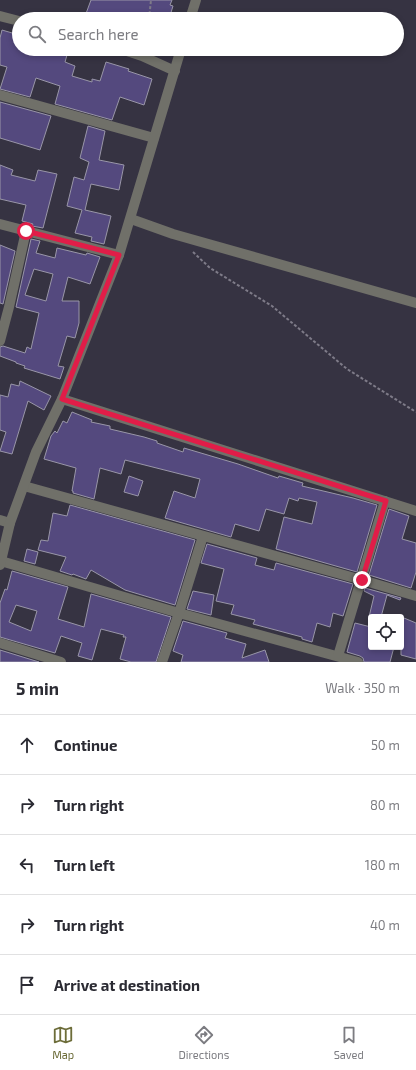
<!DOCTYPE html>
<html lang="en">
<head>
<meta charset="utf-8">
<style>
  :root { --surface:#fff; --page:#f7f7f7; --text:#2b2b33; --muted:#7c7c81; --line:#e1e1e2; --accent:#6d6d3a }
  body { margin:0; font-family:"Exo 2",sans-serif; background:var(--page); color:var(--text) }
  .controls { position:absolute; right:12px; bottom:12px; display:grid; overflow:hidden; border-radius:4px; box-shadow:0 2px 6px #0003 }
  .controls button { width:36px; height:36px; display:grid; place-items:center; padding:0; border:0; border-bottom:1px solid var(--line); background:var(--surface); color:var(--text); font:20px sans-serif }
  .stop { position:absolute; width:12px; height:12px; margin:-9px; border:3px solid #e11d48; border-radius:50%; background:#fff }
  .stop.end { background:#e11d48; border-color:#fff; box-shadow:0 1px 4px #0008 }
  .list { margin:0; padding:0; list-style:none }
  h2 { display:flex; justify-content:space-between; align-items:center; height:52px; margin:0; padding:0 16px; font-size:17px }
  h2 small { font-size:13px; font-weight:400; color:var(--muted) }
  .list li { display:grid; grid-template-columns:26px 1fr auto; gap:12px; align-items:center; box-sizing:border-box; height:60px; padding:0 16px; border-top:1px solid var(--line) }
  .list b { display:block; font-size:15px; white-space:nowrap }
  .list em { font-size:13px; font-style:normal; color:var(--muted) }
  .icon { flex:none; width:22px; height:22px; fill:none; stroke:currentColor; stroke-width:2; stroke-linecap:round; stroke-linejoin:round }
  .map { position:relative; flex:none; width:416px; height:662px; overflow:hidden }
  .search { position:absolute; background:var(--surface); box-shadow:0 2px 6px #0003; left:12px; right:12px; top:12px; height:44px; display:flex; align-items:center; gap:10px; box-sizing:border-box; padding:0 14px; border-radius:22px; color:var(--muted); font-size:15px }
  .sheet { height:352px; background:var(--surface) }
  nav { display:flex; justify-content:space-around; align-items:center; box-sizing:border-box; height:56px; border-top:1px solid var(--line); background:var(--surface); font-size:11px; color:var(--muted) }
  nav a { display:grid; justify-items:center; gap:2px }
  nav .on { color:var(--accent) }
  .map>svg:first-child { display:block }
</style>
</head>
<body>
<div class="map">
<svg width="416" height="662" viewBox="0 0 416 662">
  <rect width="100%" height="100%" fill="#363342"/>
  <g fill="#54497e" stroke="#9996a8" fill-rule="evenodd">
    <path d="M91,0H172L170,5L173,6L169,19H84Z"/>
    <path d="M2,30L19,35V49H46L67,55L65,62L75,66L72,76L92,82V79L100,81L106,62L129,69L128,71L152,79L144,105L120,97L112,120L55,104L60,86L36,78L30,97L0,89L7,67L0,65V38Z"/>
    <path d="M0,102L51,116L40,150L0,138Z"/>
    <path d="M88,126L105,131L99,160L124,165L119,190L91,184L85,210L111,216L104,244L91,241L92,237L75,233L82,210L67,206L74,177L84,180L89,162L80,158Z"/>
    <path d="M0,165L13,170L11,175L35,181L38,170L57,174L43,228L32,226L33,224L22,221L26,205L0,199Z"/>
    <path d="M31,239L40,241L36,253L55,258L57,248L86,255L87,253L100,257L90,284L68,277L62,301H79V323L75,338L67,336L58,366L64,367L60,379L24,368L25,366L16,363V362L0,356V347L3,346L25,353L27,347L31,349L39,313L16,307ZM34,269L53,274L46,301L25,295Z"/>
    <path d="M0,245L15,251L3,304L0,303Z"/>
    <path d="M20,381L51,396L44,410L28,401L12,454L0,451L6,432L0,430V395L8,397L11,384L19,386Z"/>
    <path d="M72,412L92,420L91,422L110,426V429L144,437L157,441V443L183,452L184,448L238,464L278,478L279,476L303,483L302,486L353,498L377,505L357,572L276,549L284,517L312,524L317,502L299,498L298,501L289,498L284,514L266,509L259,531L235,524L231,537L165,518L174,491L195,498L200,479L125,460L121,474L100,468L94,499L73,493V491H72L76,468L44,459L51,436L55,431L57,433L63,421L67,423Z"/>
    <path d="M129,476L143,481L138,496L124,492Z"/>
    <path d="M70,505L195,540L175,605L125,590L91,570L86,579L73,574L72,575L60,571L66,557L38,550L41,540L48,541L53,513L67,516Z"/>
    <path d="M389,509L409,516L402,539L416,543V572L411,588L369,575Z"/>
    <path d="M207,544L257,558L255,565L274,570L276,563L353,584L343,616L333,613L330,627L317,623L312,642L302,639V637L253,624L255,620L231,614L234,605L216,601L224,569L201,563Z"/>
    <path d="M27,549L38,552L35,564L24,561Z"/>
    <path d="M12,571L68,587L58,619L84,627L91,594L171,617L156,662H131L120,659L126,637H123L124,635L101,629L92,660L78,656L82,643L61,636L55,653L0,637V603L5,589L7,590ZM16,605L37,611L31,631L9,622Z"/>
    <path d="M365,588L401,598L400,600L387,595L381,617H369L374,596L364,591Z"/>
    <path d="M193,591L214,595L211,615L187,609Z"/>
    <path d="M404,618L416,623V659L401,655V624Z"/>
    <path d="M183,621L227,633L225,638L246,644L242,658L265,650L269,662H181L183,655L173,651Z"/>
    <path d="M355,623L371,627V647H394L390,662H364L363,658L360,656L347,652Z"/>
    <path d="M0,650L39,662H0Z"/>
  </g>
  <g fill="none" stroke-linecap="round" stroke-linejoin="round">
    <g stroke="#7e7b88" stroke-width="2" stroke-dasharray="3 2" stroke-linecap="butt">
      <path d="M149,19L151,0"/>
      <path d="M193,252L210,268L272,306L347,369L416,412"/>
    </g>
    <g stroke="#707069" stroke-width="10">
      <path d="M0,16L19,21"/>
      <path d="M190,19L196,0"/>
      <path d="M121,49L142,56L175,71"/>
      <path d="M0,95L154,138"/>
      <path d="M131,219L173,234L416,303"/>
      <path d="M0,224L119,255"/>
      <path d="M0,341L9,307L26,231"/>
      <path d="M62,399L416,511"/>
      <path d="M24,486L362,580L416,596"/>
      <path d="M0,520L10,523"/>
      <path d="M1,561L179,613L358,662"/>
      <path d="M0,565L10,523L36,452L62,399L119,255L181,49"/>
      <path d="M0,643L61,662"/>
      <path d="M338,656L385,501"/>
      <path d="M162,662L179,613L203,536"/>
    </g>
  </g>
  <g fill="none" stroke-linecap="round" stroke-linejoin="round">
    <path stroke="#e11d48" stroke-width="5" d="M26,231L119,255L62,399L386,501L362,580"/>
  </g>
</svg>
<div class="controls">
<button><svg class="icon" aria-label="locate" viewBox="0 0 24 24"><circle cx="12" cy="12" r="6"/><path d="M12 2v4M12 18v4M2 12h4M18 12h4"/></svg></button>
</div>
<div class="stop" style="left:26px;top:231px"></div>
<div class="stop end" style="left:362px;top:580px"></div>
<div class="search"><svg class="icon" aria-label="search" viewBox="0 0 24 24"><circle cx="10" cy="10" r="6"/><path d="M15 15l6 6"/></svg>Search here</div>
</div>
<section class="sheet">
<h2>5 min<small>Walk · 350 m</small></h2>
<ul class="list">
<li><svg class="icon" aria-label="ahead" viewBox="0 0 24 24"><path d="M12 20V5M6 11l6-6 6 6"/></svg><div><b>Continue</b></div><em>50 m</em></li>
<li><svg class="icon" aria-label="right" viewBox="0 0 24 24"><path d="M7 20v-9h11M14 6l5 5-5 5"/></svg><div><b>Turn right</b></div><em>80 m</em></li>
<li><svg class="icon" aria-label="left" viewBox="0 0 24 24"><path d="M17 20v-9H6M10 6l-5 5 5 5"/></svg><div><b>Turn left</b></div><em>180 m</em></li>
<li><svg class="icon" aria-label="right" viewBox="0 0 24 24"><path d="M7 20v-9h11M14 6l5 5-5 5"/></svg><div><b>Turn right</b></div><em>40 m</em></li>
<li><svg class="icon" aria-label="arrive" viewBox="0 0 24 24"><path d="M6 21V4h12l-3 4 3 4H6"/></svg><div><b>Arrive at destination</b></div></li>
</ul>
</section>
<nav>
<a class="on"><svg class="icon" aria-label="map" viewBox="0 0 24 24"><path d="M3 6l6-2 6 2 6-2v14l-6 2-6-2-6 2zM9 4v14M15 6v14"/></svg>Map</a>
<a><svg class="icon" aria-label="directions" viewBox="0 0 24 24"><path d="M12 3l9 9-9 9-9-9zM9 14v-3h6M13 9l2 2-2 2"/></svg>Directions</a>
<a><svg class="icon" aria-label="saved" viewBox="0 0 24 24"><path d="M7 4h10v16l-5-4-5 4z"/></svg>Saved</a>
</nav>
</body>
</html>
